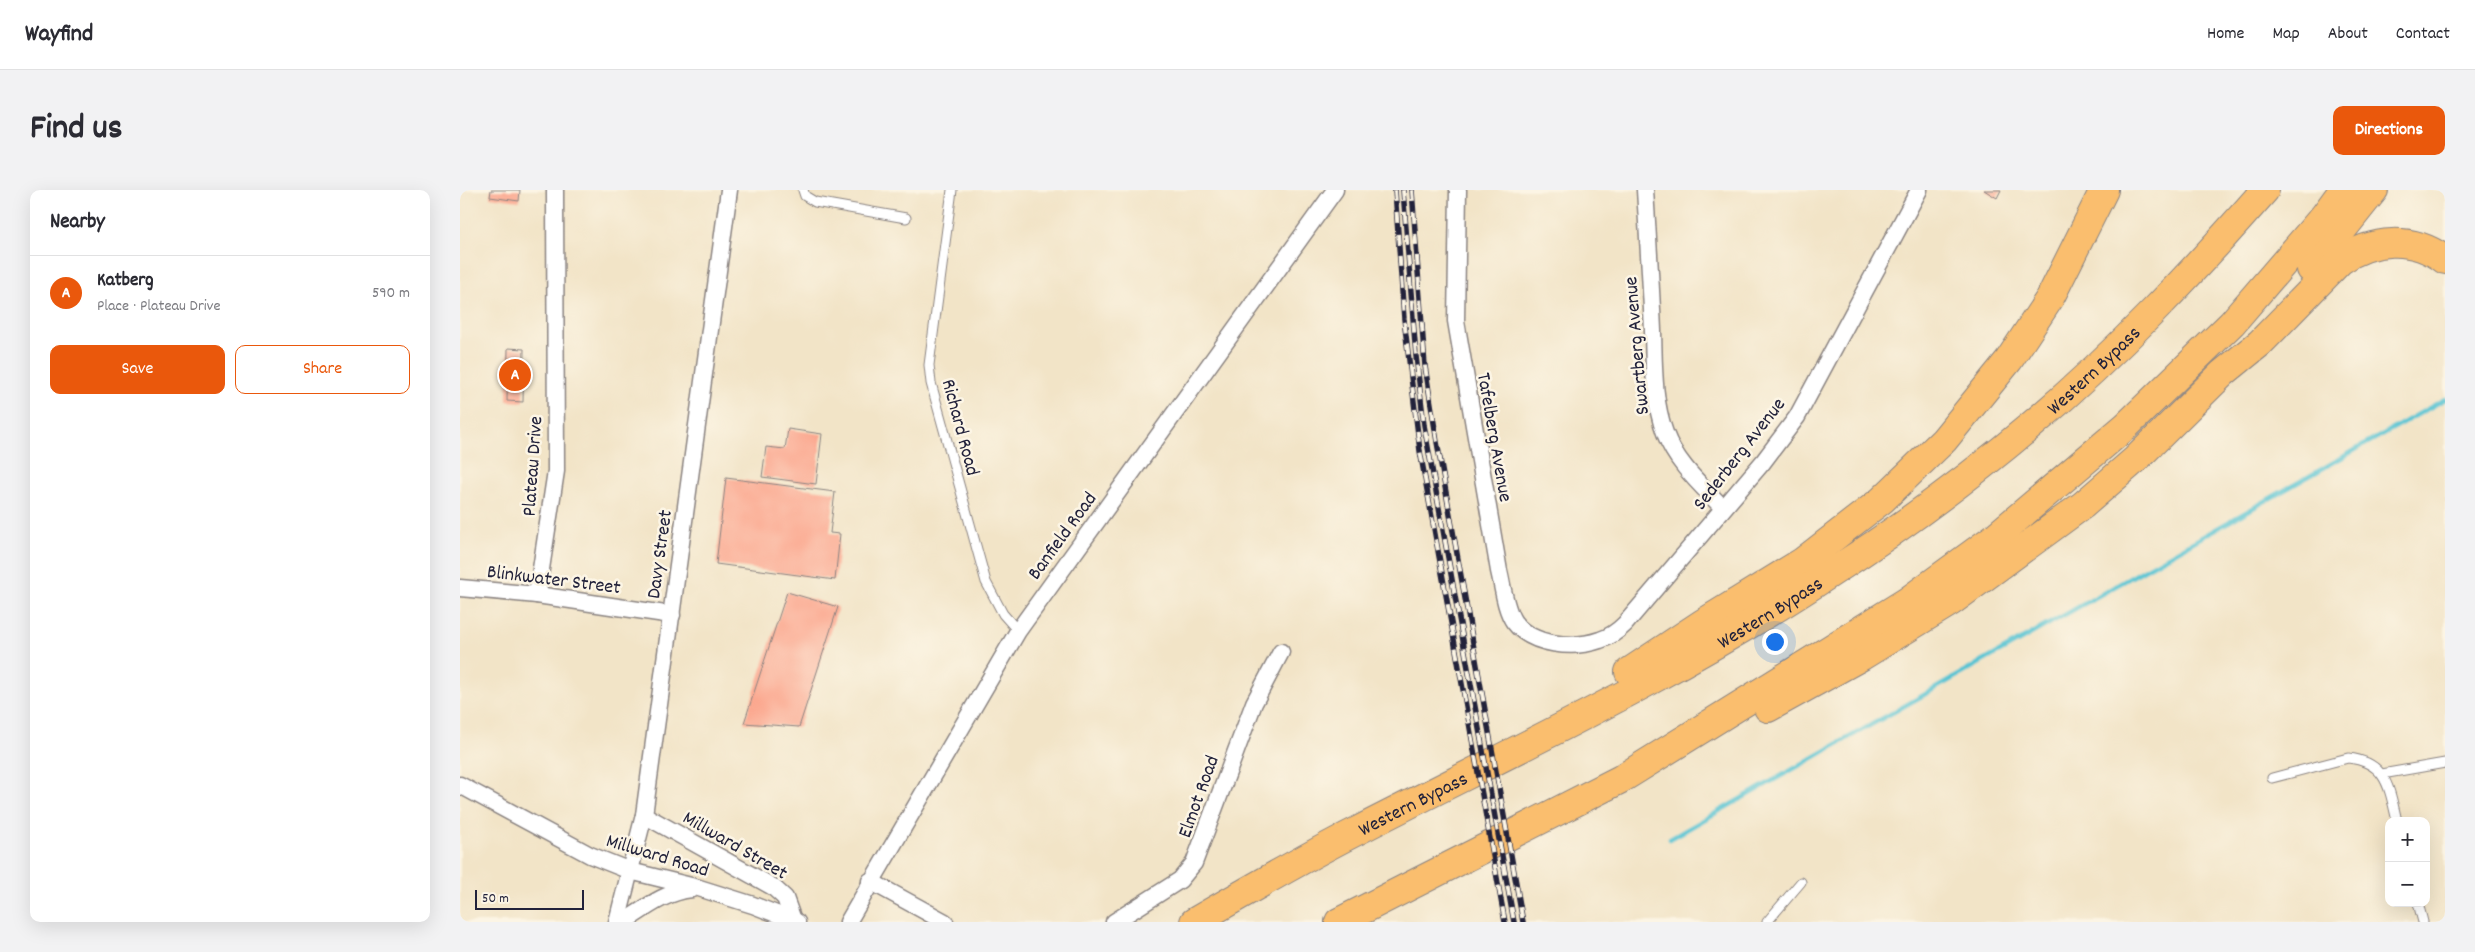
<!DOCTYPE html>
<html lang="en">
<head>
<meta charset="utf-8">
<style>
  :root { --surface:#fff; --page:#f2f2f3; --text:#2b2b33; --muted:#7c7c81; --line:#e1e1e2; --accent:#ea580c }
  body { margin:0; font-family:Dekko,sans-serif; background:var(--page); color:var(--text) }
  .controls { position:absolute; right:15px; bottom:15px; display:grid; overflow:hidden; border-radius:10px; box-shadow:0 5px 20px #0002 }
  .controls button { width:45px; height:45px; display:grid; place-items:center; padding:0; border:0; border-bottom:1px solid var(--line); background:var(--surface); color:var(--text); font:25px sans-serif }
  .scale { position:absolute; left:15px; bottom:12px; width:109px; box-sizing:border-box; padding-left:5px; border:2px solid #22223b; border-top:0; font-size:14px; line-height:18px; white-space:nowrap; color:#22223b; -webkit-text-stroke:4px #fcf5e5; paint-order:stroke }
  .you { position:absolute; left:1314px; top:451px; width:18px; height:18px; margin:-12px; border:4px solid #fff; border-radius:50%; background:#1a73e8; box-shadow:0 0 0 8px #1a73e833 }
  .badge { display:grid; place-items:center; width:32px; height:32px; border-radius:50%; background:var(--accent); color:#fff; font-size:16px; font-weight:700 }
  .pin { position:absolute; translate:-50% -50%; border:2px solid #fff; box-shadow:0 1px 5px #0006 }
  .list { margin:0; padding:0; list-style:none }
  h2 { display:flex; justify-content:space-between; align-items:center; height:65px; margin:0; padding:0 20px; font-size:21px }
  h2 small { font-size:16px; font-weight:400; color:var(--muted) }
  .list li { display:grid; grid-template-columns:32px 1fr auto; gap:15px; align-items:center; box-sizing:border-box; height:75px; padding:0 20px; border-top:1px solid var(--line) }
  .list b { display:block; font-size:19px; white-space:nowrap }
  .list p { margin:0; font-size:16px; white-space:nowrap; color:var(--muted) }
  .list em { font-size:16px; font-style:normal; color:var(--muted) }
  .actions { display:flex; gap:10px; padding:15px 20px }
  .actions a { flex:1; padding:11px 0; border:1px solid var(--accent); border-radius:10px; text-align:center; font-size:18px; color:var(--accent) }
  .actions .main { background:var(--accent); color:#fff }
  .map { position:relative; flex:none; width:1985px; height:732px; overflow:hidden; border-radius:10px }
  header { display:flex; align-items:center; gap:30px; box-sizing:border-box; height:70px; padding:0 25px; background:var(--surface); border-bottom:1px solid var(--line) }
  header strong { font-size:24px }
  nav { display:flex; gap:28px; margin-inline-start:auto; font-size:18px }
  .intro { display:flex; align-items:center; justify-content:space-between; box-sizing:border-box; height:120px; padding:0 30px }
  h1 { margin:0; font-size:35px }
  .button { padding:12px 22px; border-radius:10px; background:var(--accent); color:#fff; font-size:18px; font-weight:700 }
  main { display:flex; gap:30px; padding:0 30px }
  aside { flex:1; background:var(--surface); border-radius:10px; box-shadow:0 5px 20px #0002 }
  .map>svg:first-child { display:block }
</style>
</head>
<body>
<header>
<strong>Wayfind</strong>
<nav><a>Home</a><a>Map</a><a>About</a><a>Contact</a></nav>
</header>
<div class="intro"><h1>Find us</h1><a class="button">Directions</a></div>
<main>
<aside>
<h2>Nearby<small></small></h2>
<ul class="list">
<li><span class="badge">A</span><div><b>Katberg</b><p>Place · Plateau Drive</p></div><em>590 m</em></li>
</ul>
<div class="actions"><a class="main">Save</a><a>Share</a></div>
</aside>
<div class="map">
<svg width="1985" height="732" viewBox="0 0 1985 732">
  <rect width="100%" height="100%" fill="#fcf5e5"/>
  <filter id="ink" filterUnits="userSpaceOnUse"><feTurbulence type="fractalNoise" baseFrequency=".02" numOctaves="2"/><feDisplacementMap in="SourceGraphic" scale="10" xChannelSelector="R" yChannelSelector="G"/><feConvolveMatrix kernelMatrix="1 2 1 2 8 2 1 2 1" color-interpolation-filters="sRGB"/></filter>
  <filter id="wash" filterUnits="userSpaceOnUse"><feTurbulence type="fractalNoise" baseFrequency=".0096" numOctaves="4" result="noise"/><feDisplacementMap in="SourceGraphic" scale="20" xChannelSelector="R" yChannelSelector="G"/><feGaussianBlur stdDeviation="1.12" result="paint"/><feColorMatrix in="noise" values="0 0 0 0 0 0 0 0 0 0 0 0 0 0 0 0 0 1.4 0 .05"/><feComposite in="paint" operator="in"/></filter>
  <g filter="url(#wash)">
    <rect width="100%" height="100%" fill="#f2e4c7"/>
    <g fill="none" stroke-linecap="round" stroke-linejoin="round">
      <path stroke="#59c4d3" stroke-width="4.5" d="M1210,649L1985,209"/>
    </g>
    <g id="blocks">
      <g fill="#fba58c">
        <path d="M31,0H60L59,11L30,7Z"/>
        <path d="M1524,0H1541L1537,8Z"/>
        <path d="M48,158L64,159L63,212L47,211Z"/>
        <path d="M328,239L362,244L356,294L302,287L306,257L325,259Z"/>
        <path d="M266,288L375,302L370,343L380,344L375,390L256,374Z"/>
        <path d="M327,402L378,417L339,537L284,533Z"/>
      </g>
    </g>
  </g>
  <g filter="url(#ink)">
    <use href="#blocks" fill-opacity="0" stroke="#8a8381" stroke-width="1"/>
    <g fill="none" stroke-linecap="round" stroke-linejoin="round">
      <defs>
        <g id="lane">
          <path d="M343,0L345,6L355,12L446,28"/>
          <path d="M492,0L469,175L471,193L526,392L543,424L558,441"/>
          <path d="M1922,584L1985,573"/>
          <path d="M1812,588L1888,568C1927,572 1929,598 1937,631"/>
          <path d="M1958,713L1963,732"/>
          <path d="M1307,732L1341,692"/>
        </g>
        <g id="street">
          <path d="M998,0L996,131L1039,381C1043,397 1045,419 1054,432C1072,456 1114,459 1140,450C1150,447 1158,441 1165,434L1303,272L1337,227L1459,0"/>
          <path d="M1185,0C1188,47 1191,94 1193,141C1194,175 1193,211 1205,243C1216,273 1241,295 1263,318"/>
          <path d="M0,398L77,405L212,425"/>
          <path d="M77,405L96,281L95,0"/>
          <path d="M0,595L130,665L170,681L239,698L293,715L337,732"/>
          <path d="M184,625L313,697L325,708L333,730"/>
          <path d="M410,691L485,732"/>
          <path d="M157,732L184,625L269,0"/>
          <path d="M164,732C187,717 205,702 232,699"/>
          <path d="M388,732L558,441L875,0"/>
          <path d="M654,732L720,690L734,673L794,513L821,462"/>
        </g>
        <g id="highway">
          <path d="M1851,79L1914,0"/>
          <path d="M1169,482L1243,433L1342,372L1422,310L1484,250L1549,170L1590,108L1644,0"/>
          <path d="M1308,518L1402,466L1492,411L1623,315L1676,269L1763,183L1800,153L1880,71C1912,49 1952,45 1985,70"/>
          <path id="s1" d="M734,732C787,701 840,670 895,642C1054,560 1219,484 1368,385C1440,339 1509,288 1574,233C1658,162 1733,82 1805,0"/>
          <path d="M879,732L1161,589L1446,412L1535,347L1666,236L1772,133L1864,26L1883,0"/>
        </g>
      </defs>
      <use href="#lane" stroke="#8a8381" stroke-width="11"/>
      <use href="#street" stroke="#8a8381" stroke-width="19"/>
      <use href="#highway" stroke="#8a8381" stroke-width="30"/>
      <use href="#lane" stroke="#fff" stroke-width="9"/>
      <use href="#street" stroke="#fff" stroke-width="16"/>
      <use href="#highway" stroke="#fabe6e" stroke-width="28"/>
      <defs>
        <g id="rail">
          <path d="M935,0L944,129L960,261L1045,732"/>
          <path d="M943,0L956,166L964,235L1054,732"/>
          <path d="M952,0L965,176L977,252L1063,732"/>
        </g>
      </defs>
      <use href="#rail" stroke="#22223b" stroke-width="5.5"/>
      <use href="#rail" stroke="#fcf5e5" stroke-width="4" stroke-dasharray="11" stroke-linecap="butt"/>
    </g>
  </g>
  <g text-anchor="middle" stroke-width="5" stroke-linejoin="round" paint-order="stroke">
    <g font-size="20" fill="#22223b" stroke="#fcf5e5">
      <text transform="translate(1175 156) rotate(-95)" y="7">Swartberg Avenue</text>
      <text dy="7" stroke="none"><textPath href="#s1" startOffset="1059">Western Bypass</textPath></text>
      <text transform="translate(502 237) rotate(75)" y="7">Richard Road</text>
      <text transform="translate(1036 247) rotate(80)" y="7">Tafelberg Avenue</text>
      <text transform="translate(1278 263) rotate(-52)" y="7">Sederberg Avenue</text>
      <text transform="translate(71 276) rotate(-86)" y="7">Plateau Drive</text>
      <text transform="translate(601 345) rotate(-54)" y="7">Banfield Road</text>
      <text transform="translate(198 364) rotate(-82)" y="7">Davy Street</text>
      <text transform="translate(94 388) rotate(7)" y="7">Blinkwater Street</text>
      <text dy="7" stroke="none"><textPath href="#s1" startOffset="654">Western Bypass</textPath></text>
      <text transform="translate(737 606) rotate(-70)" y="7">Elmot Road</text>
      <text dy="7" stroke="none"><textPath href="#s1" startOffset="249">Western Bypass</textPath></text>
      <text transform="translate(276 654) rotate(30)" y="7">Millward Street</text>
      <text transform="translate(198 664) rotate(17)" y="7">Millward Road</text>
    </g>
  </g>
</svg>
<div class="controls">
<button>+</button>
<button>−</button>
</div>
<div class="scale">50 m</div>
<div class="you"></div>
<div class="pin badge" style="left:55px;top:185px">A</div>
</div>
</main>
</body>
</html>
